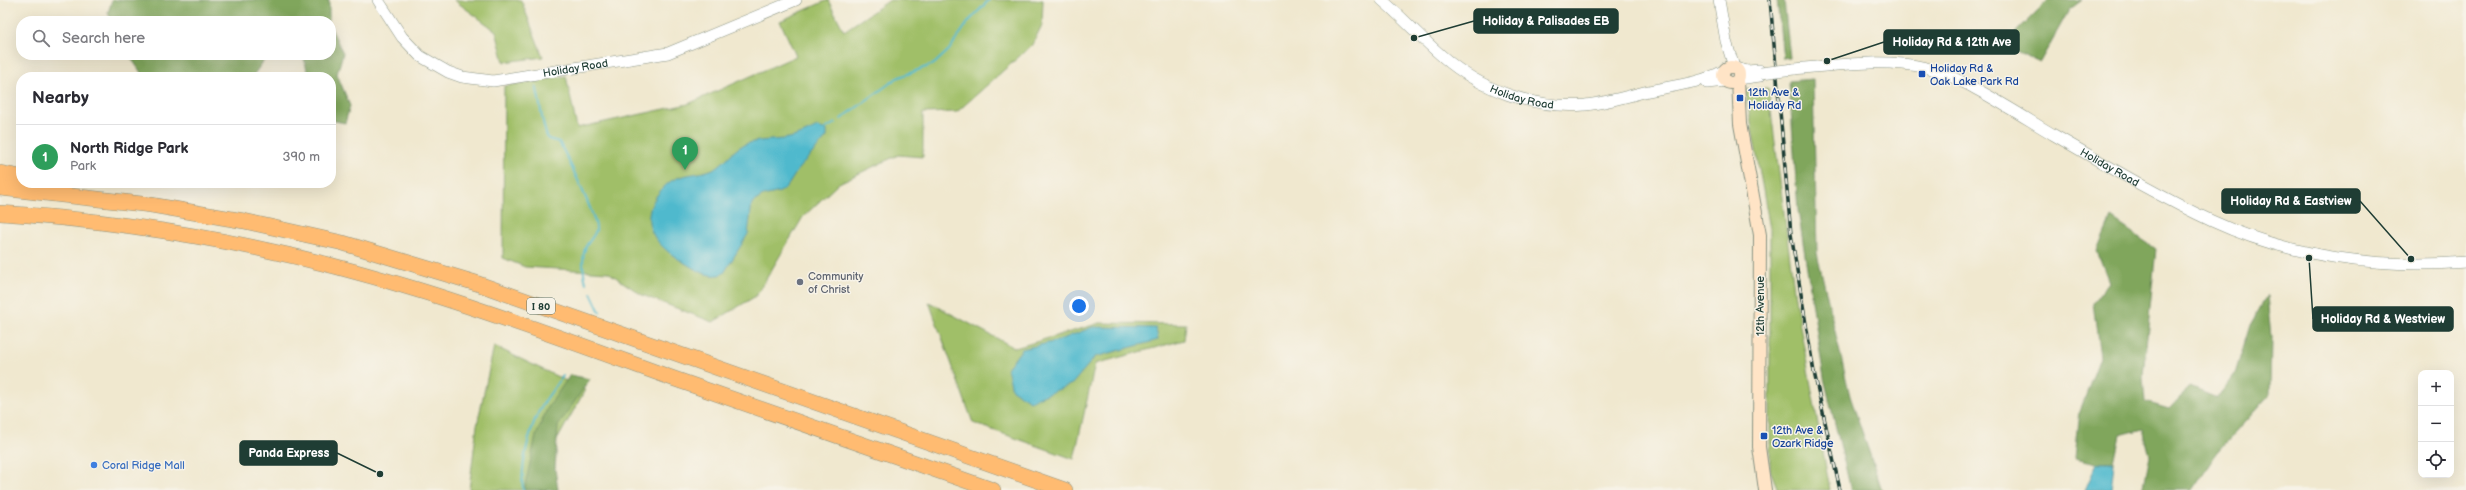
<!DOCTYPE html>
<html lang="en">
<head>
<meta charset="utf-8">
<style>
  :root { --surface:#fff; --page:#f2f2f3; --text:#2b2b33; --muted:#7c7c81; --line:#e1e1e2; --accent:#ea580c }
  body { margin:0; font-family:"Balsamiq Sans",sans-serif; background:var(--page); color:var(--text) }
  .controls { position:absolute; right:12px; bottom:12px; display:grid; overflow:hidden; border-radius:8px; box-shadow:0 4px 16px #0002 }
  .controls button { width:36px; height:36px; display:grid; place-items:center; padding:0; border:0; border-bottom:1px solid var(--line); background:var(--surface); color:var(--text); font:20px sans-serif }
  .you { position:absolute; left:1079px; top:306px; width:14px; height:14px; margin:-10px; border:3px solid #fff; border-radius:50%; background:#1a73e8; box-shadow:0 0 0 6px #1a73e833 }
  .badge { display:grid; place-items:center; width:26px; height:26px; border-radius:50%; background:var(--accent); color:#fff; font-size:13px; font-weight:700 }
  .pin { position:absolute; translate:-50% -33px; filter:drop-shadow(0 1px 2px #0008) }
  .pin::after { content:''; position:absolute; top:21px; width:14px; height:12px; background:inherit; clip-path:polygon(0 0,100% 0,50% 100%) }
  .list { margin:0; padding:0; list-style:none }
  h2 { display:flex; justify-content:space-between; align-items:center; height:52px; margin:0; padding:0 16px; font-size:17px }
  h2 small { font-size:13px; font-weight:400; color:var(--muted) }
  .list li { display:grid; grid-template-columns:26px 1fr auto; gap:12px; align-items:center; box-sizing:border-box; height:64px; padding:0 16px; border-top:1px solid var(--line) }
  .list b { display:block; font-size:15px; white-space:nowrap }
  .list p { margin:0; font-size:13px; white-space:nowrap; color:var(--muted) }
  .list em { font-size:13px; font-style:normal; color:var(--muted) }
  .icon { flex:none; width:22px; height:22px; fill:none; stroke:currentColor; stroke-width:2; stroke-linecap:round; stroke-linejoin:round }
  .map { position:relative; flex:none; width:2466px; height:490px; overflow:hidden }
  .search { position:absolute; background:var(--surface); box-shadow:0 4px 16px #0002; left:16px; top:16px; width:320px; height:44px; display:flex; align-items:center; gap:10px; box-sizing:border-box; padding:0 14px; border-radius:16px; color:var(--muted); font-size:15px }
  .panel { position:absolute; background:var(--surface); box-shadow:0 4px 16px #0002; left:16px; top:72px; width:320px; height:116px; border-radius:16px }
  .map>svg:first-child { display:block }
</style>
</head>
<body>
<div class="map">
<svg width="2466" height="490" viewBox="0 0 2466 490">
  <rect width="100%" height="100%" fill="#f7f3e8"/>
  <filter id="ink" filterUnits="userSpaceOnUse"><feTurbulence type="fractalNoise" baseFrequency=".025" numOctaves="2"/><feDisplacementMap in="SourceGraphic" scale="8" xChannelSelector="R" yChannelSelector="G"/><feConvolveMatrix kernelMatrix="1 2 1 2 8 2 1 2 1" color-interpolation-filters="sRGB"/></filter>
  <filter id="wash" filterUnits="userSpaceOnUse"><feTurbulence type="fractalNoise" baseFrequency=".012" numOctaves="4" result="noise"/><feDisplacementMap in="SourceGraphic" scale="16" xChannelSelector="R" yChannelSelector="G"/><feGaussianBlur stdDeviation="0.9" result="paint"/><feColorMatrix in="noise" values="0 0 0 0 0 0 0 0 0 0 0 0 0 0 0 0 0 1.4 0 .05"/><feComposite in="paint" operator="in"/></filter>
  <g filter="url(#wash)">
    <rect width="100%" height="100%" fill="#f0e8cf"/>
    <g fill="#a0bf67" stroke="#607e4e">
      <path d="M454,0H521L543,57L504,62L496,31Z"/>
      <path d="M828,0L844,31L890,0H1043L1042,25L1032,45L957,112L923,113V157L898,155L839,183L803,217L756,296L713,322L642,295L608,272L525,267L503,258L504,86L566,76L577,128L688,104L796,56L780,21Z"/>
      <path d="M1768,88L1795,298L1830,490H1778L1770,470V229L1745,90Z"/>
      <path d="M929,302L1015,348L1100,323L1186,324L1184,340L1095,364L1074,459L973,423Z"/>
      <path d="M494,346L585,390L556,442L545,490H469L477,425Z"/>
    </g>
    <g fill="#80a65c" stroke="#507248">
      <path d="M112,0H329V21H112L108,13Z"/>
      <path d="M1777,0H1784L1790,58L1783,59Z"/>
      <path d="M2048,0H2082L2069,10L2040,62L2003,45Z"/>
      <path d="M331,28L343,53L337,74L350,106L345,123L331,120V77H309L303,55H331Z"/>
      <path d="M129,55H268L252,77H144Z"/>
      <path d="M1813,79L1817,253L1850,396L1882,490H1851L1824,378L1798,210L1789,81Z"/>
      <path d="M2111,218L2156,249L2143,376L2145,402L2169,409L2190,387L2217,398L2235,374L2250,325L2267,296L2271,337L2270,394L2217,453L2192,490H2143L2150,456L2143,429L2120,435L2114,463H2097L2075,458L2080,411L2100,357L2093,303L2109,282L2097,251Z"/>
      <path d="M570,375L590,379L558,426L555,469L558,490H524L536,436L547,409Z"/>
    </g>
    <g fill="#50b9cd" stroke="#387b80">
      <path d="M817,127L827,130V137L799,168L787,187L780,192L763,196L752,203L748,234L724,273C711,280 696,270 685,263C653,245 633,218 665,186C679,172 697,176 713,169C726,163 732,149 746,144C760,139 775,141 789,138C798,136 808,132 817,127Z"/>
      <path d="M1093,327L1156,328L1158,340L1095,357L1072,384L1030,401L1012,390L1007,368L1022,349L1057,341Z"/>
      <path d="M2097,463H2114L2111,490H2085Z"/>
    </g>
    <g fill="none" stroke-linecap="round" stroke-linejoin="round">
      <g stroke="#50b9cd" stroke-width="2">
        <path d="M536,86C541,103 541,123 548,139L559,142C566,155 598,219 596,230C595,235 589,241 586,246C581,258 583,271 586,283"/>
        <path d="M841,119L897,78L934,64L949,50L969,21L989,0"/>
        <path d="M825,129L835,123"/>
        <path d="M591,293L600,312"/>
        <path d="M523,490C520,469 529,430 539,411C545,399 555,387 563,376"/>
      </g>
    </g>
  </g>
  <g filter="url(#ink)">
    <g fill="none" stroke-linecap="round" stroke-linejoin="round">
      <defs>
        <g id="tertiary">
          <path id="s1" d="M378,0L402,37L420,56L448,72L462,77L493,81L668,53L796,0"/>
          <path id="s2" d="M1382,0C1403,18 1421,38 1442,56C1481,90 1533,109 1585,105C1605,103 1625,97 1644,92C1670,86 1699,84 1723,71"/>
          <path d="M1719,0L1726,41L1734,67"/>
          <path d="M1735,68L1748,71L1759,70L1761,73L1760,76L1738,79"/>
          <path id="s3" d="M1794,69C1838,65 1883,58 1927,68C1963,77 2020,115 2054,135C2106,165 2158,196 2212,221C2290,257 2381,269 2466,262"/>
          <path d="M1707,83L1725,81"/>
        </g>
        <g id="secondary">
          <circle cx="1731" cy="75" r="8"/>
          <path d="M1738,80L1740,124L1760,235L1759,447L1765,490"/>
        </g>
        <g id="motorway">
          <path d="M0,173L21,177"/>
          <path d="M0,188L151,205L244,221L343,243L476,283L1065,490"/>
          <path d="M0,213C141,222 283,248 418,290C503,316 586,347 669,377C776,415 885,452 993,490"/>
        </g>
      </defs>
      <use href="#tertiary" stroke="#889282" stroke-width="12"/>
      <use href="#secondary" stroke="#889282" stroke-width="14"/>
      <use href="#motorway" stroke="#889282" stroke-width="16"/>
      <use href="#tertiary" stroke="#fff" stroke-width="11"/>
      <use href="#secondary" stroke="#ffe4c6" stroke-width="12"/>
      <use href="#motorway" stroke="#ffbb71" stroke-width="15"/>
      <defs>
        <path id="rail" d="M1770,0L1791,234L1814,372L1840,490"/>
      </defs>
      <use href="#rail" stroke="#1f3d34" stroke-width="3.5"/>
      <use href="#rail" stroke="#f7f3e8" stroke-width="2" stroke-dasharray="6" stroke-linecap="butt"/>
      <defs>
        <path id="tertiary-bridge" d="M1761,73L1794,69"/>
      </defs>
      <use href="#tertiary-bridge" stroke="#889282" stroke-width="12" stroke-linecap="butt"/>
      <use href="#tertiary-bridge" stroke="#fff" stroke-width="11"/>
    </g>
  </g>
  <g fill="#1a4fb4" stroke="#f7f3e8" stroke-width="1.5">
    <rect x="1918" y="70" width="8" height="8" rx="2"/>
    <rect x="1736" y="94" width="8" height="8" rx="2"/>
    <rect x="1760" y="432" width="8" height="8" rx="2"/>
  </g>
  <circle fill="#6b7280" stroke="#f7f3e8" stroke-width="1.5" cx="800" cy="282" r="4"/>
  <circle fill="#3f7fe0" stroke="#f7f3e8" stroke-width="1.5" cx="94" cy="465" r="4"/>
  <g text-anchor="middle" stroke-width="3" stroke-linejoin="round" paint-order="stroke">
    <rect fill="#f7f3e8" stroke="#60746a" stroke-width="1" x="527" y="298" width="28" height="16" rx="3"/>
    <g font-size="10" font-weight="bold" fill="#1f3d34">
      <text x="541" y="310">I 80</text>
    </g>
    <g font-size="11" fill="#164399" stroke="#f7f3e8" text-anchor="start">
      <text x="1930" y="72">Holiday Rd &amp;<tspan x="1930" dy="13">Oak Lake Park Rd</tspan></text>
      <text x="1748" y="96">12th Ave &amp;<tspan x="1748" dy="13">Holiday Rd</tspan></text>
      <text x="1772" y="434">12th Ave &amp;<tspan x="1772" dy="13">Ozark Ridge</tspan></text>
    </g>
    <g font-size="11" fill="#1f3d34" stroke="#f7f3e8">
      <text dy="4" stroke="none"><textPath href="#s1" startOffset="232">Holiday Road</textPath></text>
      <text dy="4" stroke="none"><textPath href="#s2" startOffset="173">Holiday Road</textPath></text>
      <text dy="4" stroke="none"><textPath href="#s3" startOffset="342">Holiday Road</textPath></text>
      <text transform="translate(1760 306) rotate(-90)" y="4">12th Avenue</text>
    </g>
    <g font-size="11" fill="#5b616d" stroke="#f7f3e8" text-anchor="start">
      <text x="808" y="280">Community<tspan x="808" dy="13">of Christ</tspan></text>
    </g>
    <g font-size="11" fill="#366cbe" stroke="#f7f3e8" text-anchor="start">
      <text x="102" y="469">Coral Ridge Mall</text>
    </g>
  </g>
  <path fill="none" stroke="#1f3d34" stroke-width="1.5" d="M1414 38L1474 21M1827 61L1884 42M2411 259L2360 201M2309 258L2313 319M380 474L337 453"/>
  <g fill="#1f3d34" stroke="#f7f3e8" stroke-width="1.5">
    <circle cx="1414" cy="38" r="4"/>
    <circle cx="1827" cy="61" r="4"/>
    <circle cx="2411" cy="259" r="4"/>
    <circle cx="2309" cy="258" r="4"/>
    <circle cx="380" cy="474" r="4"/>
  </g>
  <g fill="#1f3d34" stroke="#1f3d34" stroke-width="1.5">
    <rect x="1474" y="9" width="144" height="24" rx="4"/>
    <rect x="1884" y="30" width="135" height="24" rx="4"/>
    <rect x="2222" y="189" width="138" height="24" rx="4"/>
    <rect x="2313" y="307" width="140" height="24" rx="4"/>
    <rect x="240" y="441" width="97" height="24" rx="4"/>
  </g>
  <g font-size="12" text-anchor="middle" font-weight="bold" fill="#fff">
    <text x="1546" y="25">Holiday &amp; Palisades EB</text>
    <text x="1952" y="46">Holiday Rd &amp; 12th Ave</text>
    <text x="2291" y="205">Holiday Rd &amp; Eastview</text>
    <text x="2383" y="323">Holiday Rd &amp; Westview</text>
    <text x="289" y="457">Panda Express</text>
  </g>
</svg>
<div class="controls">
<button>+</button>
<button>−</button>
<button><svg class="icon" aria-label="locate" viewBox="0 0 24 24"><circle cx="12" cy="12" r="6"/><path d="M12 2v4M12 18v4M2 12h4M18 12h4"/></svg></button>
</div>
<div class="you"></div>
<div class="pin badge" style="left:685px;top:170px;background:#2e9e5b">1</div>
<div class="search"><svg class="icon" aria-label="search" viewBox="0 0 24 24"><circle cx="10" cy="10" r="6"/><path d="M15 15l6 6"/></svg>Search here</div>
<section class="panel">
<h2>Nearby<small></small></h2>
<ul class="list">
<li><span class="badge" style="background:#2e9e5b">1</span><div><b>North Ridge Park</b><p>Park</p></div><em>390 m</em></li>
</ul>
</section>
</div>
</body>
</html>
